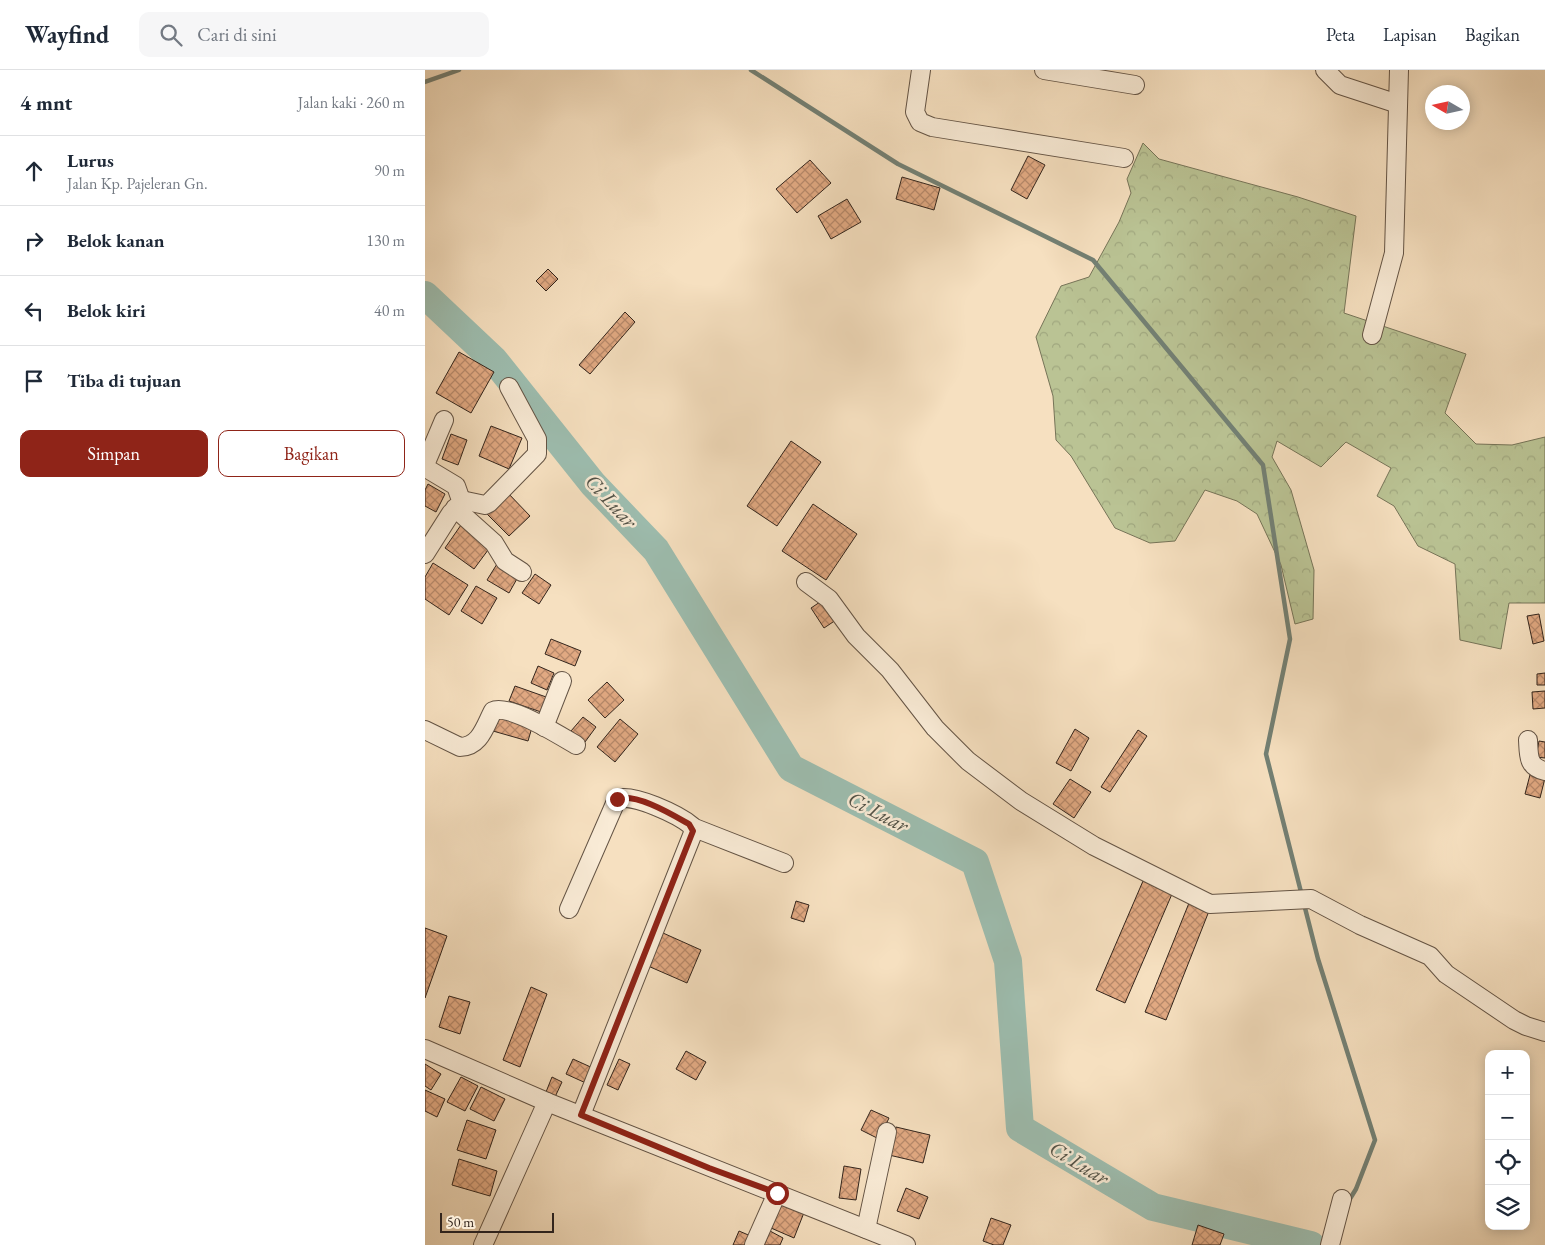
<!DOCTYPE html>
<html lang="id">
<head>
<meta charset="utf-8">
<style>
  :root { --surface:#fff; --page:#f6f6f7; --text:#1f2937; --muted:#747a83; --line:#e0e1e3; --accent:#8f2418 }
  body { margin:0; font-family:"EB Garamond",serif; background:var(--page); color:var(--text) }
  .controls { position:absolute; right:15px; bottom:15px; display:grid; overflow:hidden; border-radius:10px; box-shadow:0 2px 12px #0003 }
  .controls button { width:45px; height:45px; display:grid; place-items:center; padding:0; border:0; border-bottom:1px solid var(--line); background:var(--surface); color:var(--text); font:25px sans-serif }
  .compass { position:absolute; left:1000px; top:15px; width:45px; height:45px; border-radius:50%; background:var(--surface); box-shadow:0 2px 12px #0003; rotate:279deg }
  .scale { position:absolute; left:15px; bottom:12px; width:114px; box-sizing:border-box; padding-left:5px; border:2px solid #33251c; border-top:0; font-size:14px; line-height:18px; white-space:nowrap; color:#33251c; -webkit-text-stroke:4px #f9ebd6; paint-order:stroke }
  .stop { position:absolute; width:15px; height:15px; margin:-11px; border:4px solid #8f2418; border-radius:50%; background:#fff }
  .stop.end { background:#8f2418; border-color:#fff; box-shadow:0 1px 5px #0008 }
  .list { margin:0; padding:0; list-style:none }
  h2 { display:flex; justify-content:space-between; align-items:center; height:65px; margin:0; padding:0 20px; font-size:21px }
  h2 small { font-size:16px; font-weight:400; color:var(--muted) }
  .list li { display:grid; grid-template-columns:32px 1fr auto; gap:15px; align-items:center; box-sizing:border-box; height:70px; padding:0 20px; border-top:1px solid var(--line) }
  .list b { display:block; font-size:19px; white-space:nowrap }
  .list p { margin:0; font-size:16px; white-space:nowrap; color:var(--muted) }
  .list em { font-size:16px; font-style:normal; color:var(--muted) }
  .actions { display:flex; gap:10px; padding:15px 20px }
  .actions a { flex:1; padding:11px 0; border:1px solid var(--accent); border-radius:10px; text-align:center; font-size:18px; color:var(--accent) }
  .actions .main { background:var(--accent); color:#fff }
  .icon { flex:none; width:28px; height:28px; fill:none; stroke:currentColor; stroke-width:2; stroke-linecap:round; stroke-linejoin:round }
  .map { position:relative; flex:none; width:1120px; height:1175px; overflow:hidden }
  header { display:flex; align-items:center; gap:30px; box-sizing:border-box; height:70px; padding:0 25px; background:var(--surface); border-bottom:1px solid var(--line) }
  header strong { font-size:24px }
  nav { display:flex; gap:28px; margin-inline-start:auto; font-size:18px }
  .search { width:350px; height:45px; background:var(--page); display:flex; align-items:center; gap:12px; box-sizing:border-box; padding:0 18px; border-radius:10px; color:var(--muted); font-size:19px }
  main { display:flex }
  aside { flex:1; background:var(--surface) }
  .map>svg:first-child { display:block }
</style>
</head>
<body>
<header>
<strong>Wayfind</strong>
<div class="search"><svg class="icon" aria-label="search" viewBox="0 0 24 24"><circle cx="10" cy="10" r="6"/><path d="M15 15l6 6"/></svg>Cari di sini</div>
<nav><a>Peta</a><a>Lapisan</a><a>Bagikan</a></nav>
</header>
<main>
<aside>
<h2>4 mnt<small>Jalan kaki · 260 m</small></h2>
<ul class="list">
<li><svg class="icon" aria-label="ahead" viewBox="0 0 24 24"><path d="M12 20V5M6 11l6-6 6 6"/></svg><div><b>Lurus</b><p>Jalan Kp. Pajeleran Gn.</p></div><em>90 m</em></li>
<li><svg class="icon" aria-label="right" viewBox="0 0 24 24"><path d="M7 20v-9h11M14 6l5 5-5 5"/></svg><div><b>Belok kanan</b></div><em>130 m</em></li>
<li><svg class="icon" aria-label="left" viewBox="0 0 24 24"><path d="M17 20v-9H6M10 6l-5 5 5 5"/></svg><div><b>Belok kiri</b></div><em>40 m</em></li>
<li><svg class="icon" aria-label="arrive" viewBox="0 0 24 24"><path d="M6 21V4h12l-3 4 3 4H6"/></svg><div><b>Tiba di tujuan</b></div></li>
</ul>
<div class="actions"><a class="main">Simpan</a><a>Bagikan</a></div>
</aside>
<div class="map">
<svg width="1120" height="1175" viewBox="0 0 1120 1175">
  <defs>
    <pattern id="forest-crowns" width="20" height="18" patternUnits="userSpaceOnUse" patternTransform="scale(1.25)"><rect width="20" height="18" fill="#bac394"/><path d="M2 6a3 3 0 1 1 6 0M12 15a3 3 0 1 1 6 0" fill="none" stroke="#a0a77f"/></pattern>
    <pattern id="building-cross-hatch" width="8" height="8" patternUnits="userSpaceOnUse" patternTransform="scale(1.25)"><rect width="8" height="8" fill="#e1a982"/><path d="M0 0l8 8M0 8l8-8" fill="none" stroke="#b7896a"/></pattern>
  </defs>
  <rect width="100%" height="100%" fill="#f6e0c0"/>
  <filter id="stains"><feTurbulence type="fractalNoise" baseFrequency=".004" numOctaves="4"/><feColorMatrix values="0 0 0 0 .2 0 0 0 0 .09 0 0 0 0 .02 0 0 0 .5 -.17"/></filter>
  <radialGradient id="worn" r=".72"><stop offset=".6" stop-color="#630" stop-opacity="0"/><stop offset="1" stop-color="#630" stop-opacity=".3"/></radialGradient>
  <path fill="url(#forest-crowns)" stroke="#767458" d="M718,73L734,89L873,127L931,146L919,243L1041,284L1020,343L1051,374L1087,375L1120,367V533H1084L1076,579L1035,570L1030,494L993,476L969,436L952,426L966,398L921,372L896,397L852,371L847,387L866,420L889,500L888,549L870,554L856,495L832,444L812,431L780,420L750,471L725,473L690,458L646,386L631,370L628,326L611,267L636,216L664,207L694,152L706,123L702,109Z"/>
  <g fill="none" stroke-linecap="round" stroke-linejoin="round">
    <g stroke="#738074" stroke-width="4.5">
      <path d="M326,0L473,94L668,190L838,395L865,569L841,684L877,826"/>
      <path d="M0,12L34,0"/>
      <path d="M879,834L893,889L950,1070L931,1119L923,1132"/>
    </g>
    <path stroke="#9dbdaf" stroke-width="28" d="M0,225L69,290L168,414L231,480L366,698L550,792L583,891L595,1058L728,1137L886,1175"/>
  </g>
  <g fill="url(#building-cross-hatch)" stroke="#33251c">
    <path d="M603,86L620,95L602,129L586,120Z"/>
    <path d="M385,90L406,113L372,143L351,119Z"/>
    <path d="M477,107L515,118L509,140L471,129Z"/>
    <path d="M422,129L436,152L406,169L393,146Z"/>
    <path d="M123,199L133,209L121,221L111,211Z"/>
    <path d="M200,242L210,252L165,304L154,295Z"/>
    <path d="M34,282L69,302L46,343L11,323Z"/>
    <path d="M66,356L97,368L84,399L54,386Z"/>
    <path d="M26,364L42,370L33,395L17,389Z"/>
    <path d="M366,371L396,392L352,456L322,436Z"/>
    <path d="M3,414L20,424L11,442L0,436V420Z"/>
    <path d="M81,421L105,446L84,466L60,442Z"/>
    <path d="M388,434L432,464L401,510L357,481Z"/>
    <path d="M36,455L66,476L49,499L20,478Z"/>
    <path d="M8,493L43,515L24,545L0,529V507Z"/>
    <path d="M72,494L93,507L84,523L62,510Z"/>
    <path d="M110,504L126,515L114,534L97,523Z"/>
    <path d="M51,516L72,528L57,554L36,541Z"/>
    <path d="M401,528L414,548L399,558L386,538Z"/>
    <path d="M1114,544L1119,571L1108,574L1102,546Z"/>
    <path d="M126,569L156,581L150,596L120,584Z"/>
    <path d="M113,596L129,603L122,620L106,613Z"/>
    <path d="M1120,603V615H1112V604Z"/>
    <path d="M182,612L199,630L180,648L163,630Z"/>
    <path d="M90,616L124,628L119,643L84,631Z"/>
    <path d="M1120,621V638L1108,639L1107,622Z"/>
    <path d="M72,645L108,654L103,671L68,661Z"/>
    <path d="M158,647L171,657L160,672L146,661Z"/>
    <path d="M195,649L213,664L190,692L172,677Z"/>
    <path d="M650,659L664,668L646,701L631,693Z"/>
    <path d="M713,660L722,666L685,722L676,717Z"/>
    <path d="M1114,671L1120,672V688L1111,687Z"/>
    <path d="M1106,701L1120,708L1115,728L1100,724Z"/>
    <path d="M645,709L666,722L649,748L628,734Z"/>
    <path d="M718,811L747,824L700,933L671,920Z"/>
    <path d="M371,831L384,835L379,852L366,848Z"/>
    <path d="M764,833L784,841L741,950L720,942Z"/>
    <path d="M0,858L22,866L0,928Z"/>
    <path d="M238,863L276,880L262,913L223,896Z"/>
    <path d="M106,917L122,924L95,997L78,990Z"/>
    <path d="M24,926L45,932L35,964L14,957Z"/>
    <path d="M261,981L281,992L271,1010L251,999Z"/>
    <path d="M148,989L170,999L163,1014L141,1004Z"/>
    <path d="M194,989L205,994L193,1020L182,1015Z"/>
    <path d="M0,994L16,1004L6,1020L0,1016Z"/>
    <path d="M36,1007L53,1016L40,1041L22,1032Z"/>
    <path d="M127,1007L137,1012L130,1027L121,1022Z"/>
    <path d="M56,1017L80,1029L69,1051L45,1039Z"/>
    <path d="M0,1020L20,1029L12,1047L0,1041Z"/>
    <path d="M446,1040L464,1048L454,1069L436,1060Z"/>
    <path d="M42,1050L71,1060L61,1089L32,1080Z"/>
    <path d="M471,1057L505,1065L498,1093L464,1085Z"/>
    <path d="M34,1089L72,1101L65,1126L27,1115Z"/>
    <path d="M419,1096L436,1099L431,1130L414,1128Z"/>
    <path d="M481,1118L503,1127L494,1149L472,1141Z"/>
    <path d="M357,1130L380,1140L369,1168L346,1158Z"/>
    <path d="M566,1148L586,1155L578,1175H569L558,1171Z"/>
    <path d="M773,1155L799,1164L795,1175H767Z"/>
    <path d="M314,1161L328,1167L325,1175H308Z"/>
    <path d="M345,1161L358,1168L355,1175H339Z"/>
  </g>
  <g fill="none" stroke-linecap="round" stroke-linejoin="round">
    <defs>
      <g id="street">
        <path d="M496,0L490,42L495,52L507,57L699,88"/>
        <path d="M619,0L710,15"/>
        <path d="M900,0L915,15L973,34"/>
        <path d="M947,265L969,183L974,0"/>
        <path d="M19,350L2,390L1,398L31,416L37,433"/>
        <path d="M30,438L69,473L80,491L97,502"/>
        <path d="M0,484L26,443L41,431L60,435L64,433L112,384V369L84,317"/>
        <path d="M381,512L404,529L431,566L465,600L510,658L543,691L596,731L669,776L785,834L886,829L935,855L1005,886L1021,904L1089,950L1101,956L1120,962"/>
        <path d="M119,657L137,611"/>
        <path d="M0,660L35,677C55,677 60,656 68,641C83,633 136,666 151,675"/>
        <path d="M1103,670C1104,685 1102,697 1120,701"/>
        <path d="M267,757L359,793"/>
        <path d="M144,839L192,729C208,723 254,745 267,756L268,763L156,1045"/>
        <path d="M0,979L122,1032L481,1175"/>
        <path d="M441,1159L462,1062"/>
        <path d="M58,1175L122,1032"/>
        <path d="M329,1175L352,1123"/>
        <path d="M905,1175L917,1129"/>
      </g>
    </defs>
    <use href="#street" stroke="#645445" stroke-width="20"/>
    <use href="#street" stroke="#f9ebd6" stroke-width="18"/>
  </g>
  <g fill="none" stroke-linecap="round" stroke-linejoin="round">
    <path stroke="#8f2418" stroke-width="6" d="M192,729C210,722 248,745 264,754L268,761L156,1045L284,1098L352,1123"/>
  </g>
  <g text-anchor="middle" stroke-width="5" stroke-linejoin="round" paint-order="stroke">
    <g font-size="21" font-style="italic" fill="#535348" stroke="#f9ebd6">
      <text transform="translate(186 431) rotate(47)" y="7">Ci Luar</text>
      <text transform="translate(453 742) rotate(27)" y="7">Ci Luar</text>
      <text transform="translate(654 1093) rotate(31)" y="7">Ci Luar</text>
    </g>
  </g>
  <rect width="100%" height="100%" filter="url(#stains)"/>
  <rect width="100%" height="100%" fill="url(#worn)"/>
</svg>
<div class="controls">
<button>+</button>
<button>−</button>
<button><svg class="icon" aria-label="locate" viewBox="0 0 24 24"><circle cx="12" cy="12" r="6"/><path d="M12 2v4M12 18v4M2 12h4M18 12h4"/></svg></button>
<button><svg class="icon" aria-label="layers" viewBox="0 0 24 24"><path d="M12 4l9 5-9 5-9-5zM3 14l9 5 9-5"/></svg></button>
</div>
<svg class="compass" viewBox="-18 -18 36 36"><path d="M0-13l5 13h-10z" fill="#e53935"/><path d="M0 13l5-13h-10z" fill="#747a83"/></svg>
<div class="scale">50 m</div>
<div class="stop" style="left:352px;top:1123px"></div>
<div class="stop end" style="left:192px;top:729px"></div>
</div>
</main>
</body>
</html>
